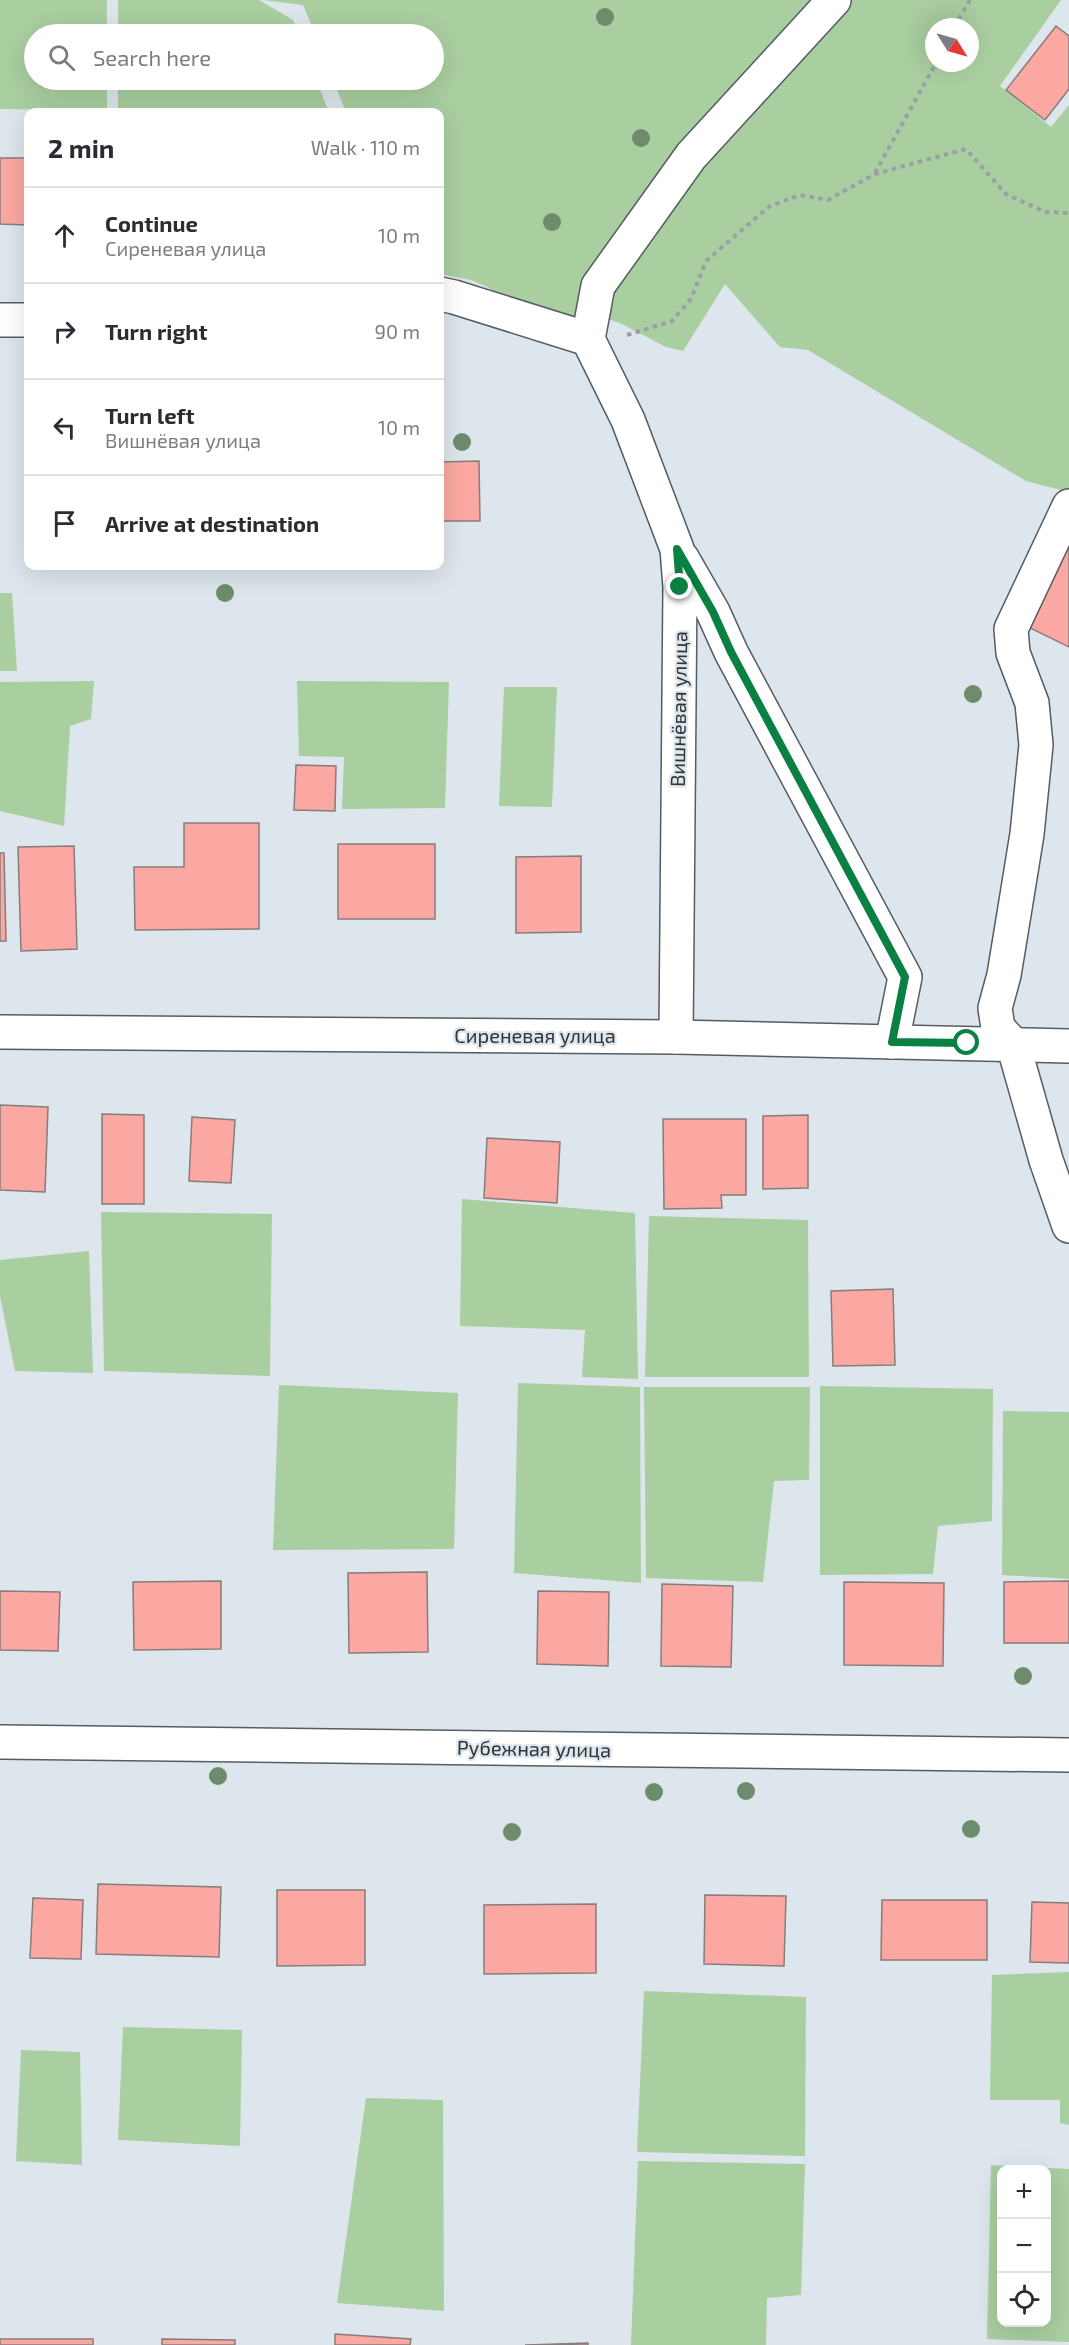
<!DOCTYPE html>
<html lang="en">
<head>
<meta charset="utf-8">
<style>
  :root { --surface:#fff; --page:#f2f2f3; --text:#2b2b33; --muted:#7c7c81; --line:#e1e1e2 }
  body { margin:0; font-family:"Exo 2",sans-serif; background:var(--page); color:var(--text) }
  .controls { position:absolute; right:18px; bottom:18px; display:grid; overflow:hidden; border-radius:12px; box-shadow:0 6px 24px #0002 }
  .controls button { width:54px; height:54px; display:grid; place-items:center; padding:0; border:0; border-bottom:2px solid var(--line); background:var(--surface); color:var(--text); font:30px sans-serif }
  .compass { position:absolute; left:925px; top:18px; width:54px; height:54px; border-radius:50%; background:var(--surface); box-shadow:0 6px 24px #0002; rotate:127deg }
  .stop { position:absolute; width:18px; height:18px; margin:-14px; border:4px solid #0b8043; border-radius:50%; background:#fff }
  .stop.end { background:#0b8043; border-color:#fff; box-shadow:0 2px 6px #0008 }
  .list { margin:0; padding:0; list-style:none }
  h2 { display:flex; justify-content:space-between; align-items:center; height:78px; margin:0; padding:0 24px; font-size:26px }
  h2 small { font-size:20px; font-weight:400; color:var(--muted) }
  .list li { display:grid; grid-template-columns:39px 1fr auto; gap:18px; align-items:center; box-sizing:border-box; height:96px; padding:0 24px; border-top:2px solid var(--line) }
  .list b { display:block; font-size:22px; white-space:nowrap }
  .list p { margin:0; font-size:20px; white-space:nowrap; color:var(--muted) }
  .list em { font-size:20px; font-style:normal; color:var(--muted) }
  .icon { flex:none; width:33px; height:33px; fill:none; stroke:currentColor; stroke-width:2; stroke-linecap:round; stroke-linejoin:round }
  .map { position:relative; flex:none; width:1069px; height:2345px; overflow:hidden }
  .search { position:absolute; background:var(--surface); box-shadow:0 6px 24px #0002; left:24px; top:24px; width:420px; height:66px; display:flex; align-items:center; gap:15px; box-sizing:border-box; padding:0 21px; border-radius:33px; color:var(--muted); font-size:22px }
  .panel { position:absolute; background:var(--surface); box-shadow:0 6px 24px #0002; left:24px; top:108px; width:420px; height:462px; border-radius:12px }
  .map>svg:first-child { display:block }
</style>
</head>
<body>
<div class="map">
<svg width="1069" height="2345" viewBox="0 0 1069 2345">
  <rect width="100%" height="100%" fill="#dde6ec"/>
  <g fill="#a9cea0" fill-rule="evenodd">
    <path d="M0,0H107V34H34V80H107V110L0,109Z"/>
    <path d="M118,0H259L293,20L299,34H118Z"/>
    <path d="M263,0H1061L1000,86L1051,127L1069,105V492L1026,481L808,350L780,347L725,284L683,351L666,347L620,323L603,318L565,322L511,305L487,287L471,280L440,274V112H346L333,80H434V34H315L303,5ZM934,27H970V63H934Z"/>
    <path d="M118,80H316L329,112H118Z"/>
    <path d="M0,593H12L17,671H0Z"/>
    <path d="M94,681L91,719L70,726L64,826L0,811V682Z"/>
    <path d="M297,681L449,682L445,808L342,809L344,757L299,756Z"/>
    <path d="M504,687H557L552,807L499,806Z"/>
    <path d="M462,1199L635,1213L638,1379L582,1377L585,1330L460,1326Z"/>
    <path d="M101,1212L272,1214L270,1376L104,1371Z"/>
    <path d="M649,1216L808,1220L809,1377H645Z"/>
    <path d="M89,1251L93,1373L15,1371L0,1296V1260Z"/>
    <path d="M518,1383L640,1387L641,1583L514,1573Z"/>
    <path d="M279,1385L458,1393L454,1549L273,1550Z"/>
    <path d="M820,1386L993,1389L992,1521L938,1526L933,1574L820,1575Z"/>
    <path d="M644,1387H810L809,1480L774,1481L763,1582L646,1578Z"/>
    <path d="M1003,1411L1069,1412V1579L1002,1575Z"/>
    <path d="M1069,1972V2125L1060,2123V2100H990L992,1975Z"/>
    <path d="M644,1991L806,1997L805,2156L637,2152Z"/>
    <path d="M123,2027L242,2030L240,2146L118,2140Z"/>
    <path d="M21,2050L80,2052L82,2165L16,2161Z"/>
    <path d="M366,2098L443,2100L444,2311L337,2303Z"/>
    <path d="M638,2161L805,2164L801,2295L767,2298L766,2345H631Z"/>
    <path d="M991,2165L1069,2169V2342L987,2339ZM1002,2170H1046V2322H1002Z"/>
  </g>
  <g fill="#fba8a2" stroke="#877c7b" stroke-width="1.5">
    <path d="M1056,26L1069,36V89L1045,120L1006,90Z"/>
    <path d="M0,158H28V225L0,224Z"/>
    <path d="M479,461L480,521H440V462Z"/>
    <path d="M1065,543L1069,545V647L1026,626Z"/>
    <path d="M296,765L336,766L335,811L294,810Z"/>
    <path d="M184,823H259V929L135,930L134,867H184Z"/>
    <rect x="338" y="844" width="97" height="75"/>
    <path d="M74,846L77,949L21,951L18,847Z"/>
    <path d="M0,853H4L6,941H0Z"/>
    <path d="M581,856V932L516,933V857Z"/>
    <path d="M0,1105L48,1107L45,1192L0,1190Z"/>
    <path d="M102,1114L144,1115V1204H102Z"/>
    <path d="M808,1115V1188L763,1189V1116Z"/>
    <path d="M192,1117L235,1120L231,1183L189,1181Z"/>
    <path d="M663,1119H746V1195H721L722,1208L664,1209Z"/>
    <path d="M487,1138L560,1142L557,1203L484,1198Z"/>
    <path d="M893,1289L895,1365L833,1366L831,1291Z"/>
    <path d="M427,1572L428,1652L349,1653L348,1573Z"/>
    <path d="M221,1581V1649L134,1650L133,1582Z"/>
    <path d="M1069,1581V1643H1004V1582Z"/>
    <path d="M844,1582L944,1583L943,1666L844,1665Z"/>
    <path d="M662,1584L733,1586L731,1667L661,1666Z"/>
    <path d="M0,1591L60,1592L58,1651L0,1650Z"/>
    <path d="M538,1591L609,1592L608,1666L537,1664Z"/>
    <path d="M98,1884L221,1887L219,1957L96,1954Z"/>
    <path d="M277,1890H365V1965L277,1966Z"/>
    <path d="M705,1895L786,1896L784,1966L704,1964Z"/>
    <path d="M33,1898L83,1900L81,1959L30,1958Z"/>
    <path d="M882,1900H987V1960H881Z"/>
    <path d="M1032,1902L1069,1903V1963L1030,1962Z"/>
    <path d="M596,1904V1973L484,1974V1905Z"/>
    <path d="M335,2334L411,2339L410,2345H335Z"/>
    <rect x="0" y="2339" width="93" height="6"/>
    <path d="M162,2339L235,2340V2345H162Z"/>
    <path d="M588,2343V2345H525Z"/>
  </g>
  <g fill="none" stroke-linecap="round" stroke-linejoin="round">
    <defs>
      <g id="minor">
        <path d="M440,294L454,297L588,339L628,420L677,549L680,587L676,1037"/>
        <path d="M0,320H28"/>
        <path d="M588,339L598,286L691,156L834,0"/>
        <path d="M1069,506L1011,629L1013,653L1032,703L1036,745L1027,834L1015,908L1004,975L995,1008L998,1028L1013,1044L1046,1160L1069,1226"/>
        <path d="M682,558L713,612L731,652L905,977L892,1042"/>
        <path d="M0,1032L676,1037L1069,1046"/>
        <path d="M0,1742L1069,1755"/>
      </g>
    </defs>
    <use href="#minor" stroke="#555d62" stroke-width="36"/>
    <g stroke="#9aa1a5" stroke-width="4" stroke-dasharray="4.5 4.5" stroke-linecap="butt">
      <path d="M954,27L970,0"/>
      <path d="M875,173L936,63"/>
      <path d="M627,335L672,321L691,299L706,261L770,206L800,195L828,200L875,174L966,149L1006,194L1045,212L1069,213"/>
    </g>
    <use href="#minor" stroke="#fff" stroke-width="33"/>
  </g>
  <g fill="#6d8c6b">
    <circle cx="605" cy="17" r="9"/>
    <circle cx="641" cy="138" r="9"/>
    <circle cx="552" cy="222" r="9"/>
    <circle cx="462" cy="442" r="9"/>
    <circle cx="225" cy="593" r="9"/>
    <circle cx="973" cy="694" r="9"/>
    <circle cx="1023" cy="1676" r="9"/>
    <circle cx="218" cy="1776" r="9"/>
    <circle cx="746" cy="1791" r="9"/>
    <circle cx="654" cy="1792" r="9"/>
    <circle cx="971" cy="1829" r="9"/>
    <circle cx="512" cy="1832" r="9"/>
  </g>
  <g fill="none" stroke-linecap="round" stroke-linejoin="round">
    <path stroke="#0b8043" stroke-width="8" d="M680,587L677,549L713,612L731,652L905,977L892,1042L967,1043"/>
  </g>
  <g text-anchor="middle" stroke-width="4.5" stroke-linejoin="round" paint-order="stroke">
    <g font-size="20" fill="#313537" stroke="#dde6ec">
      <text transform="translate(679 709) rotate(-89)" y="7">Вишнёвая улица</text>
      <text x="535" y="1043">Сиреневая улица</text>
      <text transform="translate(534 1749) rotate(1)" y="7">Рубежная улица</text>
    </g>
  </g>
</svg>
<div class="controls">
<button>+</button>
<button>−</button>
<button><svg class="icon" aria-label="locate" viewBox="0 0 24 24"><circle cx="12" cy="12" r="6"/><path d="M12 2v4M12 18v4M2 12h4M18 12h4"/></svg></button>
</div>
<svg class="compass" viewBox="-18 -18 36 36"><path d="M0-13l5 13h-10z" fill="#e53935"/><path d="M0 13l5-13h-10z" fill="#7c7c81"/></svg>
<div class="stop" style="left:967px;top:1043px"></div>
<div class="stop end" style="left:680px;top:587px"></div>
<div class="search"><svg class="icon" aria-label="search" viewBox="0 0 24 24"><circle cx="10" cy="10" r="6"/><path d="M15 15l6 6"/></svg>Search here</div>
<section class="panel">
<h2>2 min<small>Walk · 110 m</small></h2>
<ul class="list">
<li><svg class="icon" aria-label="ahead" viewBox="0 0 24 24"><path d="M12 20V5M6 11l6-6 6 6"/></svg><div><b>Continue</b><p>Сиреневая улица</p></div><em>10 m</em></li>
<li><svg class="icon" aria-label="right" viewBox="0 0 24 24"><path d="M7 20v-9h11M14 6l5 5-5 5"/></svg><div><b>Turn right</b></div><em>90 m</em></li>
<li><svg class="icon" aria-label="left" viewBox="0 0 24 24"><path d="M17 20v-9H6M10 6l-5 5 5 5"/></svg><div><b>Turn left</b><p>Вишнёвая улица</p></div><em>10 m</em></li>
<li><svg class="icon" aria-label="arrive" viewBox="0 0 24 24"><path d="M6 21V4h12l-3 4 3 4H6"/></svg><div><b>Arrive at destination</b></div></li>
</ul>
</section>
</div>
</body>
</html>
